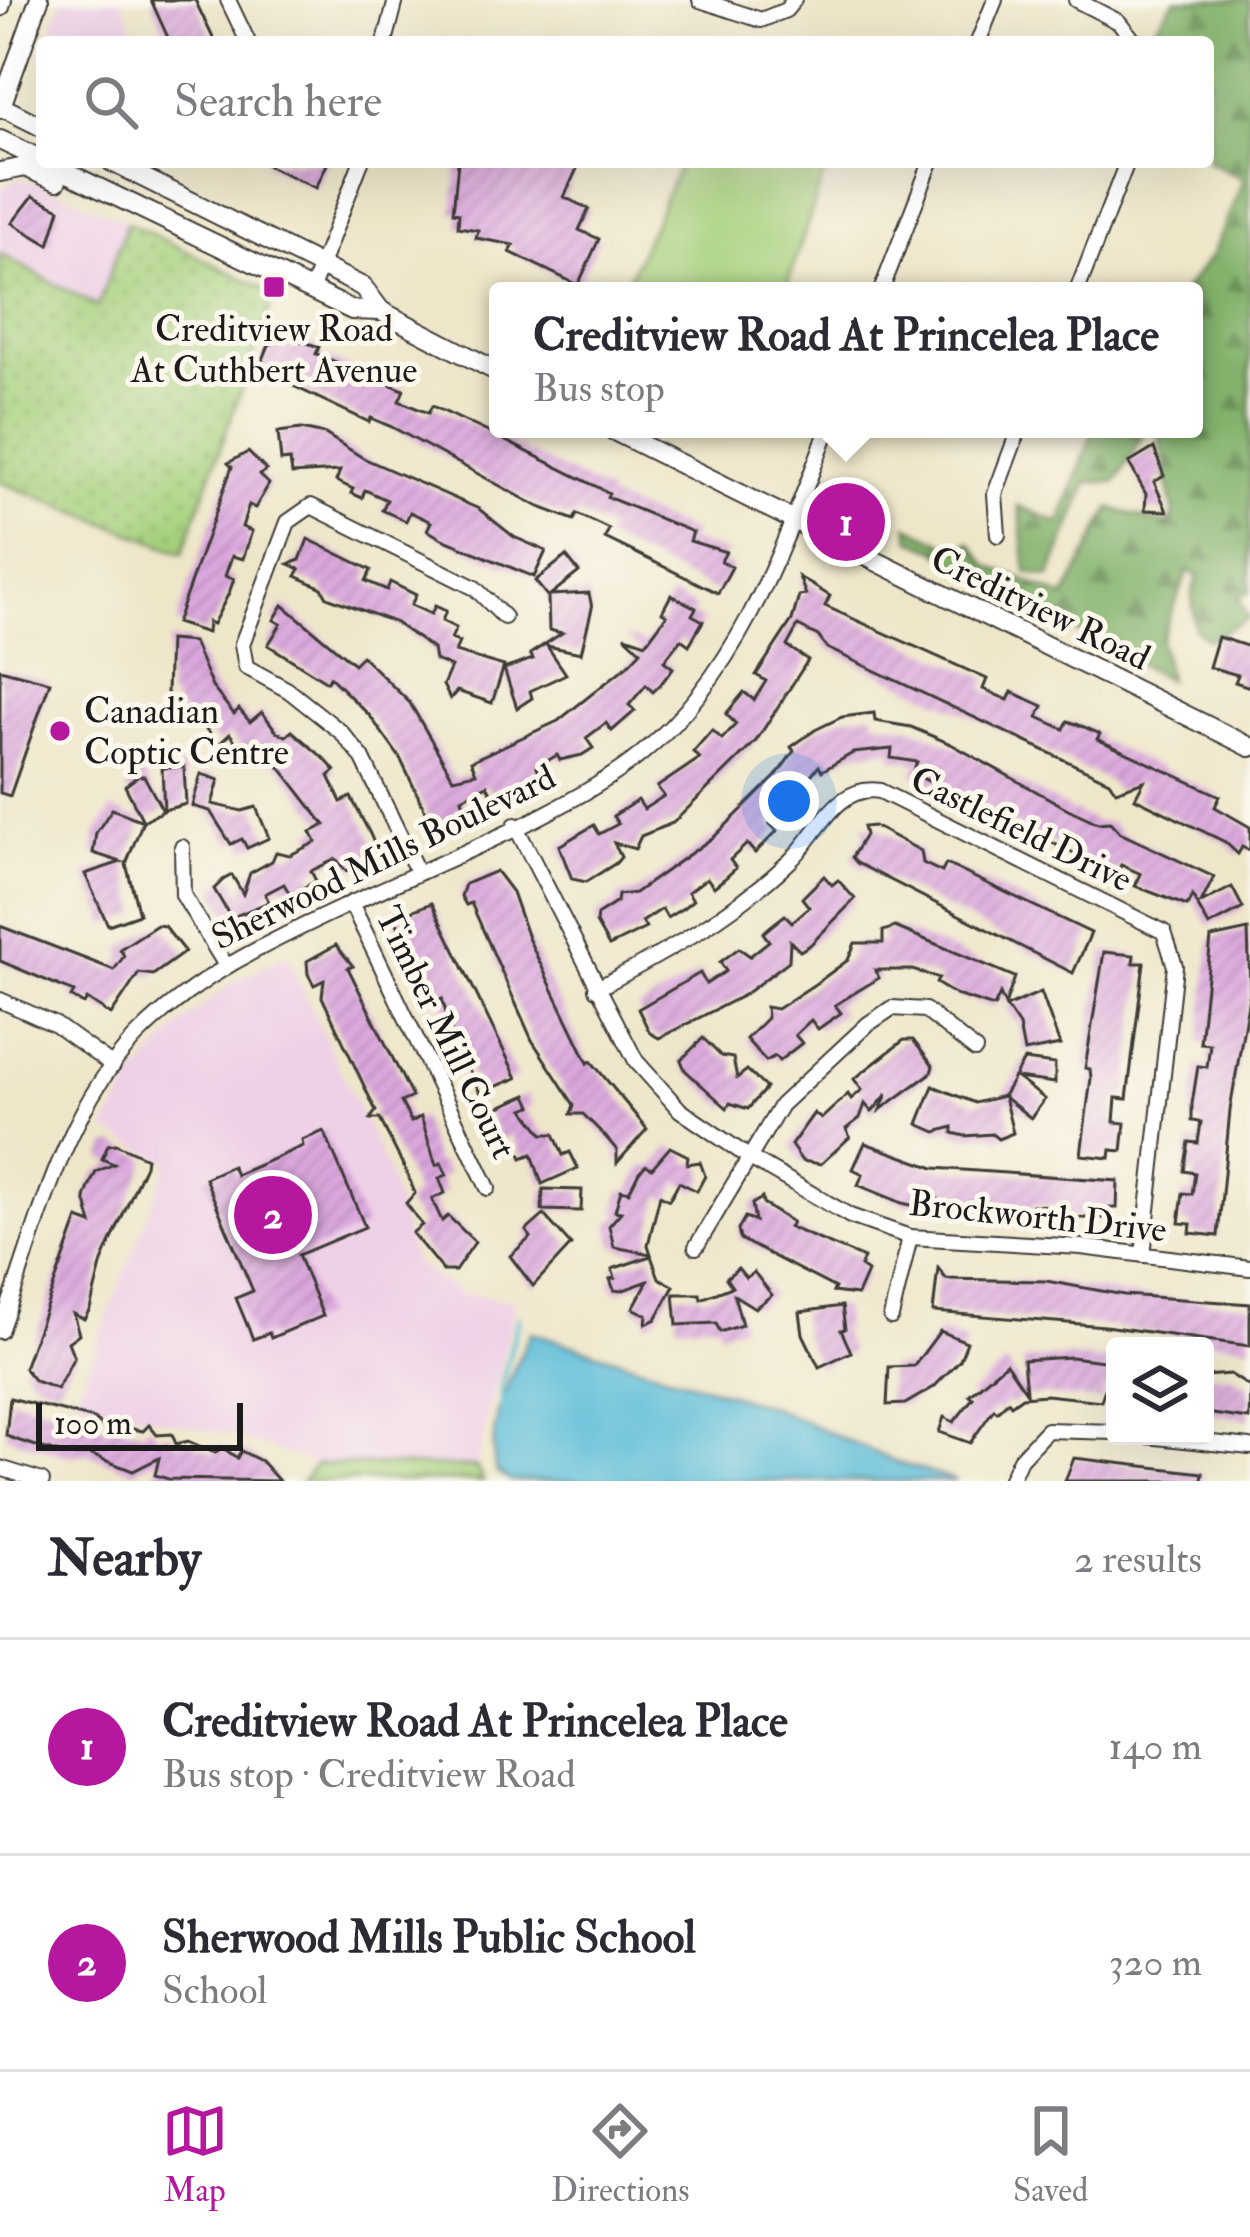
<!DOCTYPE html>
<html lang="en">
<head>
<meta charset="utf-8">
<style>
  :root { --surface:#fff; --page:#f2f2f3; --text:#2b2b33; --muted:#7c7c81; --line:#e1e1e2; --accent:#b5179e }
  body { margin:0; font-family:"IM FELL Double Pica",serif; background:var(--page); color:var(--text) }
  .controls { position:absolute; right:36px; bottom:36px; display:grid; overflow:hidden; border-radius:12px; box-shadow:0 12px 48px #0002 }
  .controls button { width:108px; height:108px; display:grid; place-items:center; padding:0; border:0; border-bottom:3px solid var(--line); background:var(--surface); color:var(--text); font:60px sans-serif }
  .scale { position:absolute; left:36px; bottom:30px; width:207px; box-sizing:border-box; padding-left:12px; border:6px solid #1c1c1c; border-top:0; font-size:33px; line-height:42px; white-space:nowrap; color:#1c1c1c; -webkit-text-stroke:9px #fbf7ec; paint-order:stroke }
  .you { position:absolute; left:789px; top:801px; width:42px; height:42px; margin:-30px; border:9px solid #fff; border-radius:50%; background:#1a73e8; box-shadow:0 0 0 18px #1a73e833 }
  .badge { display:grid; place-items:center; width:78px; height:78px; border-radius:50%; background:var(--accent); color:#fff; font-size:39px; font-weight:700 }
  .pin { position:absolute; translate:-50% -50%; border:6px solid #fff; box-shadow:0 3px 12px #0006 }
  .popup { position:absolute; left:489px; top:282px; width:714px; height:156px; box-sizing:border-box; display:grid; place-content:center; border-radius:12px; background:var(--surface); filter:drop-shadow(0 3px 9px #0005); font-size:39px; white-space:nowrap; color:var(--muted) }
  .popup b { font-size:45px; color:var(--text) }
  .popup::after { content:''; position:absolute; left:50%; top:100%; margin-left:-24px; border:24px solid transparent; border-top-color:var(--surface) }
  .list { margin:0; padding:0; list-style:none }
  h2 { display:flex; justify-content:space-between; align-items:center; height:156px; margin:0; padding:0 48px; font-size:51px }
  h2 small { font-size:39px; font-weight:400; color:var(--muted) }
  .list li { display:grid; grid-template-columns:78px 1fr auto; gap:36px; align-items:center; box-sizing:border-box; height:216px; padding:0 48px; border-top:3px solid var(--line) }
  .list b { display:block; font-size:45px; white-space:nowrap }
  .list p { margin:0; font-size:39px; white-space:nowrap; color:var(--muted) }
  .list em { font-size:39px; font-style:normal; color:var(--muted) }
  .icon { flex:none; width:66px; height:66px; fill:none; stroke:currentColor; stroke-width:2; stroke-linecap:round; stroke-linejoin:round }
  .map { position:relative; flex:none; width:1250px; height:1481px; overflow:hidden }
  .search { position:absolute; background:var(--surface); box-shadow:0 12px 48px #0002; left:36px; right:36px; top:36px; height:132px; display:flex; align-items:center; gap:30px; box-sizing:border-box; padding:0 42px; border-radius:12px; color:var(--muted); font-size:45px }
  .sheet { height:588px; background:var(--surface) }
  nav { display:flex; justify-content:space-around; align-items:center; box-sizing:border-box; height:168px; border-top:3px solid var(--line); background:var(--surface); font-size:33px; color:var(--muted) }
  nav a { display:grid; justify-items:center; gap:6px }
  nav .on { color:var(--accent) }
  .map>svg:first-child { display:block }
</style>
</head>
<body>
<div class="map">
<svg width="1250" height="1481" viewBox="0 0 1250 1481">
  <defs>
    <pattern id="grass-dots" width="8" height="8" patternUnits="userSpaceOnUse" patternTransform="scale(3)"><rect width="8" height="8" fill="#a5d07c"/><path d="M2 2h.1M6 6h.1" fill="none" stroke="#8db26b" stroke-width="1.8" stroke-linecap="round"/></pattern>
    <pattern id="forest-firs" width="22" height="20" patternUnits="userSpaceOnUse" patternTransform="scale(3)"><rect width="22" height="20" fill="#84b26c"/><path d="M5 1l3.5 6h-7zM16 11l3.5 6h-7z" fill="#6b9058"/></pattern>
    <pattern id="park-tufts" width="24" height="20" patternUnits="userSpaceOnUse" patternTransform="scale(3)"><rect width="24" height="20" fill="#a5d07c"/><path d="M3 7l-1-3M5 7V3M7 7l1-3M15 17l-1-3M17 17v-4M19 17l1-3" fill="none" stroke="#8db26b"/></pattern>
    <pattern id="building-hatch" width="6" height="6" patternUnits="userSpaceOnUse" patternTransform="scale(3)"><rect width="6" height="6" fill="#dba7dd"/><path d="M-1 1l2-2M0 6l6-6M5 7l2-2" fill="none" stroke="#bb8fbd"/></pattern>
  </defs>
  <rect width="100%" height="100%" fill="#fbf7ec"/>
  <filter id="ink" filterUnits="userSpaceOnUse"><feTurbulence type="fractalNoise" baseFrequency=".00833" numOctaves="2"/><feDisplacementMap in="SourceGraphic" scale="24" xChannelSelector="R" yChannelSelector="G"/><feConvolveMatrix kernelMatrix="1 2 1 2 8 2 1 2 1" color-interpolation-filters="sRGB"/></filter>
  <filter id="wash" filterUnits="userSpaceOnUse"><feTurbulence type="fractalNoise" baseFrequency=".004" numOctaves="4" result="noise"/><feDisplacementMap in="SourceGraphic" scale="48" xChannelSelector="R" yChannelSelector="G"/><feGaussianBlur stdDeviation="2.7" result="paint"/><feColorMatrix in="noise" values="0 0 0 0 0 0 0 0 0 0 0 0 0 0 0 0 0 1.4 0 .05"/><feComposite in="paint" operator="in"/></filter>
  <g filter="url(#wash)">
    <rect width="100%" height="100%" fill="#eee6c9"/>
    <g fill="#eed0e7">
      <path d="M62,0H121L141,42H47Z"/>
      <path d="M16,178L40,183L127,222L98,307L0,254V191Z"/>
      <path d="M286,955L386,1167L414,1263L460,1294L516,1301L476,1467L316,1464L229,1435L75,1399L168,1163L105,1130L134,1078L182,1024L233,982Z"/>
    </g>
    <path fill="url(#grass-dots)" stroke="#60764c" stroke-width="3" d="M127,222L275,294L183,553L0,482V254L98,307Z"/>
    <g fill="url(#forest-firs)" stroke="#506744" stroke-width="3">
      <path d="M1175,0H1250V592L1238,597L1249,618L1208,639L1195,630L1192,593L1198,575L1188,571L1160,641L1168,680L953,565L937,550L911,540L908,526L956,549L970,542L987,565L1065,598L1110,508L1168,525L1174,515L1158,429H1194V291H1183L1212,255L1244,179L1208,161V42H1144Z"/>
      <path d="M1094,429L1144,434L1116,482H1088L1050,577L1028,573C1021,551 1025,530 1018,506L1060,523Z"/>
    </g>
    <path fill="url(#park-tufts)" stroke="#60764c" stroke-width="3" d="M316,1464L476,1467L483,1481H302Z"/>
    <path fill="#a5d07c" stroke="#60764c" stroke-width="3" d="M681,162H828L785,291H623Z"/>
    <path fill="#5bbdd9" stroke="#3c6c7a" stroke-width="3" d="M531,1332L774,1408L896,1462L956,1481H511L497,1473C483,1430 512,1371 531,1332Z"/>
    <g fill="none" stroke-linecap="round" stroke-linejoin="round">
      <path stroke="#5bbdd9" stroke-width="4.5" d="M502,1411L501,1386L519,1317"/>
    </g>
    <g id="blocks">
      <g fill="url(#building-hatch)">
        <path d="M151,0H195L215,42H170Z"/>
        <path d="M260,162H328L316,188Z"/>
        <path d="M458,162H580L564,197L589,209L579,230L599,239L578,285L510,252L514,245L476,238L478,230L458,227L459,213L453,212Z"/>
        <path d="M33,196L60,209L49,245L12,223Z"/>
        <path d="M287,336L319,347L316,354L404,390L399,401L428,413L432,406L490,433L609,493L607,497L693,532L690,541L726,552L721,561L732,567L718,593L605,538L609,529L577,514L574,520L537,506L392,427L371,418L369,422L268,374L260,367L269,345Z"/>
        <path d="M301,429L325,434L363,458L479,509L514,537L546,551L534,577L442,539L427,530L431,522L410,512L406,521L382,510L387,500L365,490L362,498L351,493L353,489L336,481L340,471L292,474L290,460L281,461L278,432Z"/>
        <path d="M1154,448L1164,476L1154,482L1167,511L1145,510L1146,494L1129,463Z"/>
        <path d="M248,452L266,470L260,475L269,484L255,508L249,505L242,527L252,531L243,559L232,556L225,576L234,579L229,593L213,624L208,622L207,633L176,623L232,467L228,463Z"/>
        <path d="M308,539L371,570L366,581L387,590L390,582L416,595L411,605L431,614L435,606L446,611L442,621L456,628L451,639L459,642L455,652L504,666L492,703L457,691L450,699L443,685L451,667L435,660L433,649L394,622L327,597L322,588L296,576L300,569L289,564L300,560Z"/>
        <path d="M566,556L579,572L550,595L589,593L592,608L581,653L547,646L566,674L530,691L532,698L517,708L504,669L533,659L530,654L562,633L549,630L548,597L535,581Z"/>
        <path d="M799,577L830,596L825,606L987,679L983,689L1008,700L1012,692L1043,706L1038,717L1064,729L1068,721L1084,727L1100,734L1097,739L1220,796L1215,807L1250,827V851L1242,847L1238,854L1225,842L1135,798L1144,781L1116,791L1109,781L827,648L818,636L798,626L787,646L808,660L756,741L673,823L641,836L635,849L614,843L621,857L616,863L586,882L572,879L559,846L594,825L599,834L618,824L613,816L638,800L644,809L664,796L657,787L700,758L693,752L712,730L722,739L736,724L726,714L744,692L754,700L766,681L756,675L792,620L799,596L806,595Z"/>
        <path d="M671,595L696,608L692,615L703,621L689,645L681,639L664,661L673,668L661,684L653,692L646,685L629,705L635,711L612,731L606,723L586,738L593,748L582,755L560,760L557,755L537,767L540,774L493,796L487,785L462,798L465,812L432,825L400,758L370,716L330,677L327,682L268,645L281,624L274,620L283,605L354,664L362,656L410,703L453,778L476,773L471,761L558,721L627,666L641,651L625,636L646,643L667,615L662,612Z"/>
        <path d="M1218,637L1250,647V687L1235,682L1238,675L1209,667Z"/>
        <path d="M169,640L193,642L212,687L234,714L239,709L250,722L262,712L277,732L286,736L292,731L326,760L335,771L329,776L341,802L351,797L370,834L377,850L370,853L372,860L346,871L336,859L311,871L316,881L290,895L284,884L265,894L269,902L231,918L214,889L223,880L232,875L243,894L250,873L272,861L276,852L290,855L316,842L311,832L325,825L276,762L272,765L255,746L245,754L230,734L219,744L199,721L191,725L185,719L167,692Z"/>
        <path d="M0,669L50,682L10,796L0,793Z"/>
        <path d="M874,713L875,721L911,727L951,744L1068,809L1098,823L1110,822L1120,833L1214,877L1201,903L1232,887L1243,908L1209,926L1192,896L1187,906L1135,886L1141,874L1121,865L1117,873L1103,868L912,773L917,762L891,758L892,749L853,753L822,771L819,766L803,784L811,791L800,806L792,814L786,807L770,824L777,831L755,853L747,844L730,860L736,868L724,879L714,887L707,878L688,892L693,900L683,908L667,918L662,909L642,922L646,928L609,946L596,923L597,915L617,902L618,895L635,893L715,836L776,776L794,751L791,747L815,730L842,717Z"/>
        <path d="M184,767L186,804L164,810L162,768Z"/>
        <path d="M201,774L219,780L212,804L242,811L256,807L269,838L247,848L242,839L231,844L210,811L192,806Z"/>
        <path d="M138,776H144L163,811L143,821L125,786Z"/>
        <path d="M112,809L143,821L126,864L139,914L108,925L85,874L121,862L93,853L96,833Z"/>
        <path d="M874,826L921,851L923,863L942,872L946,864L1091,933L1073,973L857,863L852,857L865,835L863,827Z"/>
        <path d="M496,871L512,892L528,938L588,1063L591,1061L647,1129L617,1163V1150L604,1135L583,1114H571L574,1105L532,1040L471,903L466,905L461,896L465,884Z"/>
        <path d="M824,876L832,885L838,880L855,899L810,945L800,951L790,941L789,961L744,995L659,1038L650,1033L638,1009L700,973L706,984L726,971L720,962L739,948L750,956L769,941L763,933L771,926L785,915L792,922L809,907L802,898Z"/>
        <path d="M432,903L517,1078L480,1093L452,1034L442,998L435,1001L427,989L397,923L399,916Z"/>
        <path d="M157,925L164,926L185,952L153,975L139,973L111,1015L87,999L84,1004L71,997L74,992L0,961V926L114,970L124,956L120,949Z"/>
        <path d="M895,927L1015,977L1005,1005L1000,994L994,1007L956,995L936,983L939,978L912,970H875L879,978L835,1005L841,1013L818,1029L811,1020L795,1035L802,1043L779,1061L775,1056L766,1061L746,1039L767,1018L766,1007L777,1009L818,982L848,960L855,943H883V931Z"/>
        <path d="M1248,930L1250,991L1230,1110L1218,1236L1190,1233L1191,1224L1179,1223L1183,1193L1192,1194L1195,1173L1184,1171L1189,1142L1198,1143L1201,1122L1192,1121V1104L1198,1066L1207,1067L1210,1044L1200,1043L1211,938Z"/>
        <path d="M336,945L353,966L348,968L412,1097L401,1102L411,1122L421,1117L436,1165L441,1163L447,1175L439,1178L445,1193L432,1199L442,1221L448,1216L475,1242L455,1271H443L412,1233L422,1225L406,1203L415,1193L405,1169L380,1119H370L376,1111L322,997L324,980L314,985L308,974L307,961Z"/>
        <path d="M1104,952L1134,955L1133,963H1144L1127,1099L1116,1098L1114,1122L1125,1123L1122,1151L1111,1150L1110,1158L1081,1155L1091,1078L1090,1069L1085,1068Z"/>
        <path d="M1041,992L1060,1045L1024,1052L1019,1026L1006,1007Z"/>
        <path d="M703,1038L721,1056L733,1058L737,1078L747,1070L766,1088L748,1109L730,1103L727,1108L685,1070L681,1060Z"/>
        <path d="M904,1040H913L933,1066L931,1073L880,1110L887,1094L872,1112L865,1104L860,1118L846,1129L850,1137L821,1164L802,1161L791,1145L814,1113L821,1119L848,1094L851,1099L862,1090L854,1079Z"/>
        <path d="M1024,1060L1055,1064V1083L1017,1078L1045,1099L1031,1118L1004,1097L1013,1133L998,1139L992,1134L965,1136L953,1133V1127L936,1132L918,1124L933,1086L975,1103L1003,1096Z"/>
        <path d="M527,1095L532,1106L524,1109L543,1134H554L563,1155L570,1152L578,1168L542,1184L532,1154L522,1158L512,1135L499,1140L488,1112Z"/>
        <path d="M324,1131L365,1227L298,1255L323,1316L271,1338L269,1333L253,1339L236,1298L253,1291L205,1178L232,1166L236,1175L303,1146L302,1140Z"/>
        <path d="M865,1143L934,1168L1118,1181L1117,1208H1110L1109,1218H1081L1053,1216V1206L1032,1205V1212L1015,1215L947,1211L948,1204L936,1198L918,1194L915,1206L902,1203L858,1185L863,1174L853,1169Z"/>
        <path d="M116,1144L146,1158L145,1165L102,1262L90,1309L84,1319L73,1314L79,1334L68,1342L74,1357L57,1389L35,1381L24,1368L78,1219L92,1224L85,1198L89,1187L96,1172L114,1164L102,1159L108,1145Z"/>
        <path d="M670,1147L688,1156L687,1164L700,1162L705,1176L697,1191L679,1182L669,1200L660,1195L648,1245L651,1254L614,1247L609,1226L621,1212L615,1211L621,1190L629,1192L639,1172L646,1165L652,1168Z"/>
        <path d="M543,1189L582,1190L581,1211L542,1210Z"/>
        <path d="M762,1198L763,1204L792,1222L789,1227L864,1258L860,1267L867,1272L857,1295L833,1292L835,1288L740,1239L738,1230L745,1217L755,1221L752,1204Z"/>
        <path d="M544,1215L571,1245L533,1286L510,1256L531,1237L526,1231Z"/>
        <path d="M651,1256L659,1278L674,1286L656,1319L646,1324L647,1315L633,1308L648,1281L621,1291L614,1290L610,1279L615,1278L612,1269Z"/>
        <path d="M738,1268L746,1278L754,1272L772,1295L755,1308L734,1295L742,1325L720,1332L716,1323L677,1325L674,1294H700L701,1299L732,1287L726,1278Z"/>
        <path d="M938,1268L946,1279L1046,1281L1124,1295L1250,1304V1346L1105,1326L933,1312Z"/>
        <path d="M842,1306L845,1329L841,1330L851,1352L819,1367L803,1334L800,1312Z"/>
        <path d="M940,1331L967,1342L960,1360L934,1387L905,1404L887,1405L889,1367L914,1366Z"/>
        <path d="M1071,1357L1112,1362L1115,1390L1105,1389L1101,1401L1046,1395L1022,1397L1011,1405L1008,1401L997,1412L994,1409L970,1443L939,1432L944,1417L954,1422L973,1398L969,1395L1006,1363L1026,1392L1023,1360Z"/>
        <path d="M1230,1374L1250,1387L1249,1419L1205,1413V1376Z"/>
        <path d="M10,1398L94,1419L108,1431L110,1424L143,1431L149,1425L157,1435L172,1434L176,1444L188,1441L215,1453L222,1447L237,1458L241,1451L261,1461L279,1481L168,1479L155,1475L159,1458L133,1471L89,1454L69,1456L20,1441L6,1436Z"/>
        <path d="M1074,1458L1203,1473L1202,1481H1065Z"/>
      </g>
    </g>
  </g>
  <g filter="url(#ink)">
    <use href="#blocks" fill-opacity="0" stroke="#3c3a36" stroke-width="3"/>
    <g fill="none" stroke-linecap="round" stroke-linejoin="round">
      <defs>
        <g id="minor">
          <path d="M228,0L248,42"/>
          <path d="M700,0L761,20L786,10L794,0"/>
          <path d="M1076,0L1119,22L1135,42"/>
          <path d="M385,42L396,0"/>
          <path d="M978,42L995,0"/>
          <path d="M311,291L361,162"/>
          <path d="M881,291L931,162"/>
          <path d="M1077,291L1127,162"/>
          <path d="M998,535L995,494L1019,429"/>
          <path d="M515,825L636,1061L680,1110L750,1158L850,1216L910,1237L1081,1247L1250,1268"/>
          <path d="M182,847L183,895L225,964"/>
          <path d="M417,871L362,757L341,732L288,690L246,667L242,644L288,522L311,506L475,588L504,617"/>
          <path d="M351,903L488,1188"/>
          <path d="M596,989C666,952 732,916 790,861C819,834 835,784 880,791L1164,932L1175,966L1143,1255"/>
          <path d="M0,1000L56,1025L113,1066"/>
          <path d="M696,1247L781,1105L868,1024L892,1008L925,1010L975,1050"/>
          <path d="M891,1317L910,1237"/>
          <path d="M0,1331C36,1234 62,1113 136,1037C198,974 271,941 350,904C435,864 570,812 640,755C740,674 784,545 828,429"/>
          <path d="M1147,1436L1250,1447"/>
          <path d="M0,1468L42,1481"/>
          <path d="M1010,1481L1020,1459L1047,1430L1115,1432"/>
        </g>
        <g id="major">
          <path d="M0,7L2,0"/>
          <path d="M0,106L42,127"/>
          <path d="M0,109L39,0"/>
          <path d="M0,140L42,160"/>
          <path d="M45,162L352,310L381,311L498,372"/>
          <path d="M112,162L363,287L381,311"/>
          <path d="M0,172L25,167L57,181"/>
          <path d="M610,429L1250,747"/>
        </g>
      </defs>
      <use href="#minor" stroke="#3c3a36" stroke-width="18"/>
      <use href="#major" stroke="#3c3a36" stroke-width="22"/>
      <use href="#minor" stroke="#fff" stroke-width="14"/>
      <use href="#major" stroke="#fff" stroke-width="18"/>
    </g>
  </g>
  <g fill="#b5179e" stroke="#fbf7ec" stroke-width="4.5">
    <rect x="262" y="275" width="24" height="24" rx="6"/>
    <circle cx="60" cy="731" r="12"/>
  </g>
  <g text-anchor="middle" stroke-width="10" stroke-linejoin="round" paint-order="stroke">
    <g font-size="36" fill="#1c1c1c" stroke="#fbf7ec">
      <text x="274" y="341">Creditview Road<tspan x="274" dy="41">At Cuthbert Avenue</tspan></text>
      <text x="84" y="723" text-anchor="start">Canadian<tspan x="84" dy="41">Coptic Centre</tspan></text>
    </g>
    <g font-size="36" fill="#1c1c1c" stroke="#fbf7ec">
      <text transform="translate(1041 607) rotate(26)" y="13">Creditview Road</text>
      <text transform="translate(1022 828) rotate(26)" y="13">Castlefield Drive</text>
      <text transform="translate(383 856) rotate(-26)" y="13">Sherwood Mills Boulevard</text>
      <text transform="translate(447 1032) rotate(64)" y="13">Timber Mill Court</text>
      <text transform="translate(1038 1215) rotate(6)" y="13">Brockworth Drive</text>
    </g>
  </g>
</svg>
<div class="controls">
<button><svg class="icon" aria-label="layers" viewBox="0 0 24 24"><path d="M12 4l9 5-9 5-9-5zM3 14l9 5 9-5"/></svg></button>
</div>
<div class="scale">100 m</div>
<div class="you"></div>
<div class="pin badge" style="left:846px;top:522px">1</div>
<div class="popup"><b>Creditview Road At Princelea Place</b>Bus stop</div>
<div class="pin badge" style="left:273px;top:1215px">2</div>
<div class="search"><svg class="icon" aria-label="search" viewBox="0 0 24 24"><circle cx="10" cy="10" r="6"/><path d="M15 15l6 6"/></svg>Search here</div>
</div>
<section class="sheet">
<h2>Nearby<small>2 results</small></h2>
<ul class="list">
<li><span class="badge">1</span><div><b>Creditview Road At Princelea Place</b><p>Bus stop · Creditview Road</p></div><em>140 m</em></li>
<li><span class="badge">2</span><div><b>Sherwood Mills Public School</b><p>School</p></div><em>320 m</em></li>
</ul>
</section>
<nav>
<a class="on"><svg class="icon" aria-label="map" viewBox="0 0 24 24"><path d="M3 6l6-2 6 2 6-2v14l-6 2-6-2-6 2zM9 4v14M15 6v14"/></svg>Map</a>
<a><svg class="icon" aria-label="directions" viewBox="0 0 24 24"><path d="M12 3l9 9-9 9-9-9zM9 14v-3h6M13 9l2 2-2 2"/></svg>Directions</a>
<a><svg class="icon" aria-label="saved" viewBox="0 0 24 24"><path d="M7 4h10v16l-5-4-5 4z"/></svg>Saved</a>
</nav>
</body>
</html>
